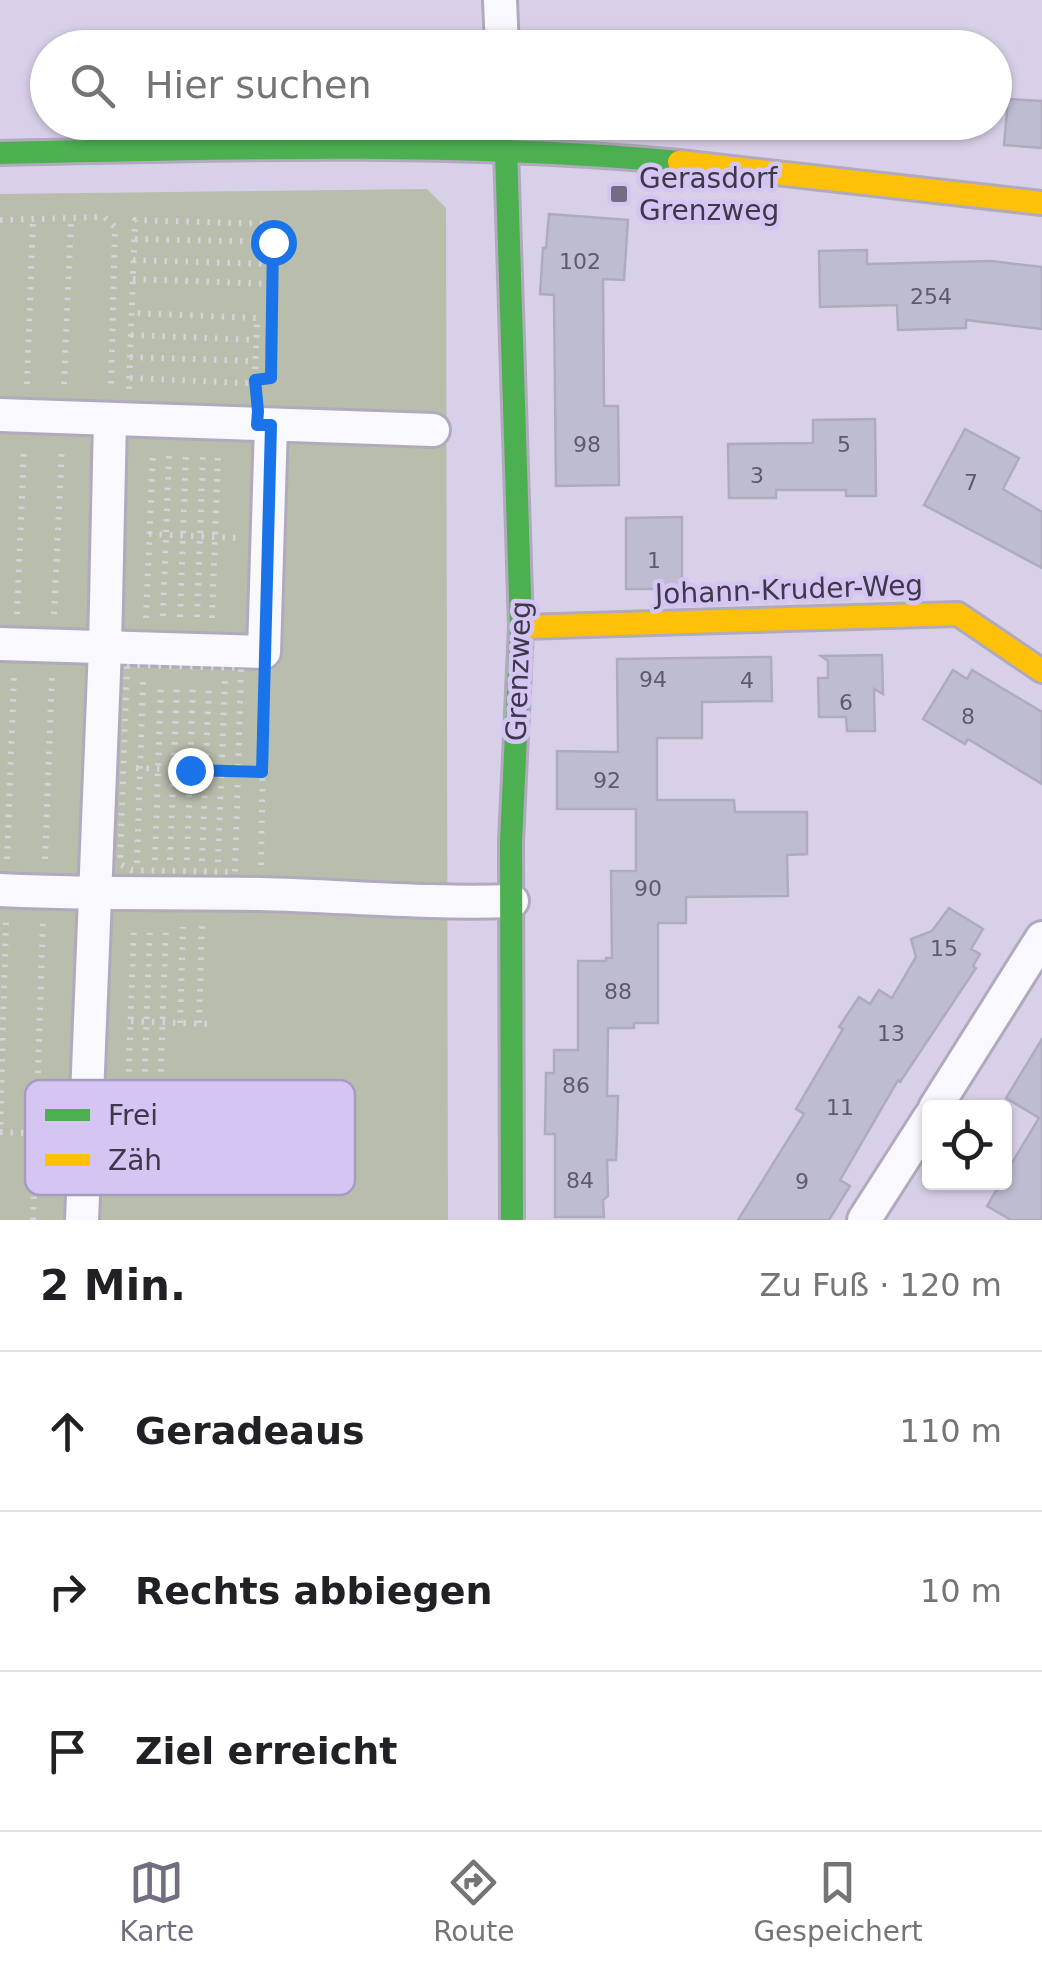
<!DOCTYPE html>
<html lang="de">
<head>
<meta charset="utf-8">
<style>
  :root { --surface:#fff; --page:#f6f6f6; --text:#202124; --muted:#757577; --line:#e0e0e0; --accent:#746d82 }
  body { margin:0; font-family:"DejaVu Sans",sans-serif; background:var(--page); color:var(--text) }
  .controls { position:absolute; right:30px; bottom:30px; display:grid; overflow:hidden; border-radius:10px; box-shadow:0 2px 8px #0004 }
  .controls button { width:90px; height:90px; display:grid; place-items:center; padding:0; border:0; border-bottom:2px solid var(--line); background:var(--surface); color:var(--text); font:50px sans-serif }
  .stop { position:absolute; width:30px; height:30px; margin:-22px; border:8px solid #1a73e8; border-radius:50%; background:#fff }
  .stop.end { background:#1a73e8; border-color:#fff; box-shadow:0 2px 10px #0008 }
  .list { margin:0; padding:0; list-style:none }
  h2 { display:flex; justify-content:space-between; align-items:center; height:130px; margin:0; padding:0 40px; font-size:42px }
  h2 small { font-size:32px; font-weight:400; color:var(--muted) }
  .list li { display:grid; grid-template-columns:65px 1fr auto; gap:30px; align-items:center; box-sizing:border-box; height:160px; padding:0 40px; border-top:2px solid var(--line) }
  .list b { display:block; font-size:38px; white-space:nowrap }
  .list em { font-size:32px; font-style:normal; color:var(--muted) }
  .icon { flex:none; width:55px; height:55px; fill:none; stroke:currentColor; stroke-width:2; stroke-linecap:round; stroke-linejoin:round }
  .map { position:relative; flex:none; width:1042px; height:1220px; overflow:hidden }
  .search { position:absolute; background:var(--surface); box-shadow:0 2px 8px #0004; left:30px; right:30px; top:30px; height:110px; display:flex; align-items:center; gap:25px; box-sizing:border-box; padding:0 35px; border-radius:55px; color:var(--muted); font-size:38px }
  .sheet { height:610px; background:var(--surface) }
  nav { display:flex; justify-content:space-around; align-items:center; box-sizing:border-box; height:140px; border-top:2px solid var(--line); background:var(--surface); font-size:28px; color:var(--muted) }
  nav a { display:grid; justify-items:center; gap:5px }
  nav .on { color:var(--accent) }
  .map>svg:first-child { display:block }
</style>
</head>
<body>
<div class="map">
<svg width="1042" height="1220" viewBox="0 0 1042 1220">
  <rect width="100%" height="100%" fill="#d8d0e8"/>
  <path fill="#b9bdac" d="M427,189L446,208L448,1220H0V194Z"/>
  <g fill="#bebcd1" stroke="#aeabbe" stroke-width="2.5">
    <path d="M1008,99L1042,101V148L1004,145Z"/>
    <path d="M549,214L628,220L624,280L603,279L604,406H618L619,485L556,486L554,295L540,294L543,248H546Z"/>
    <path d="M867,250V264L991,261L1042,267V329L966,320V328L898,330L897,305L820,307L819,251Z"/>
    <path d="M875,419L876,496H846V490H776V498H729L728,444L813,443V420Z"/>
    <path d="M965,429L1019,458L1003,489L1042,512V568L924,505Z"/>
    <path d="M682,517V589H626V518Z"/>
    <path d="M882,655L883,694L874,689L875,731H847L846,717H819L818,678H828V661L821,656Z"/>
    <path d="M771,657L772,701L702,702V738H657V800H734L735,812H807V854L787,855L788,896L686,897V923H658V1023H634V1028H608L607,1096H618L617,1135L616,1160H607L608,1196L603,1200L604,1217H555V1134H545L546,1073H554V1050H578V961H606V958H612L611,871H636V809H557V751L618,752L617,659Z"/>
    <path d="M953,670L967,679L972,670L1042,712V784L968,739L965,744L923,719Z"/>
    <path d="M949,908L983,929L971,949L980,954L973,966L976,968L900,1082L898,1080L840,1180L850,1186L829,1220H738L804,1114L796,1109L843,1029L839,1027L859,997L870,1004L879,990L892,998L916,957L911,939L932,931Z"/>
    <path d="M1042,1039V1220H1011L987,1206L1001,1182H1004V1176L1039,1118L1006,1098Z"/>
  </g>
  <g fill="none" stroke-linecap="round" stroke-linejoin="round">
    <defs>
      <g id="street">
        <path d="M500,0L502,48"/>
        <path d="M0,415L433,430"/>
        <path d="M0,644L264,652L271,425"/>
        <path d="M0,890C87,895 173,892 260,894C344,896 428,904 512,901"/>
        <path d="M935,1108L1042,938"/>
        <path d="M82,1220L105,648L110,419"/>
        <path d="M864,1220L930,1117"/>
      </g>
      <g id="fast">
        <path d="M506,150L521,627L511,842L512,1220"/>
        <path d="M0,153C227,148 453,141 679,162"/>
      </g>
      <g id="slow">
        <path d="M679,162L1042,203"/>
        <path d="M521,627L958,614L1042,671"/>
      </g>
    </defs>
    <use href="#street" stroke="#b0aabc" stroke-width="38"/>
    <use href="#fast" stroke="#b0aabc" stroke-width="28"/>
    <use href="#slow" stroke="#b0aabc" stroke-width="28"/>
    <g stroke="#d5d3da" stroke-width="6" stroke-dasharray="2.5 8" stroke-linecap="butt">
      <path d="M532,37L961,48"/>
      <path d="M994,48L1018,49"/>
      <path d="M0,220L104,217L115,227L111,388"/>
      <path d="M135,239L273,242"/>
      <path d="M133,260L272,264"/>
      <path d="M133,279L272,284"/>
      <path d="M131,335L256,340"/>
      <path d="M130,357L255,361"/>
      <path d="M130,378L246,383L255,380L257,318L131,313"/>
      <path d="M27,384L33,219"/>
      <path d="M64,384L71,219"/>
      <path d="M129,389L135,220L273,224L271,379L255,380L256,395"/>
      <path d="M149,534L237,538"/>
      <path d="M17,614L24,447"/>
      <path d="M54,614L62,447"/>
      <path d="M163,616L169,454"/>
      <path d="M180,617L186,454"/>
      <path d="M197,617L203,455"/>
      <path d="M146,618L153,450"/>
      <path d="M212,618L218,456"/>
      <path d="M127,665L241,668L235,872L131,870L120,864Z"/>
      <path d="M136,768L262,772"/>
      <path d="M7,859L14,676"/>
      <path d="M45,859L52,677"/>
      <path d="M155,860L161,683"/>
      <path d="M170,860L177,683"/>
      <path d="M187,860L193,683"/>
      <path d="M202,861L209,684"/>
      <path d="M218,862L225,680"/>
      <path d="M137,863L143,680"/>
      <path d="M261,865L264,683"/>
      <path d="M131,1021L213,1024"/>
      <path d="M180,1023L183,927"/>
      <path d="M199,1023L202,922"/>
      <path d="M127,1124L134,925"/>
      <path d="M127,1124L215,1126"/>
      <path d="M143,1124L150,925"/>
      <path d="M159,1124L166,925"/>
      <path d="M0,1132L54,1134"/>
      <path d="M0,1135L6,921"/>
      <path d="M33,1220L43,921"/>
    </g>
    <use href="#street" stroke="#f9f8fc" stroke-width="32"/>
    <use href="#fast" stroke="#4caf50" stroke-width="22"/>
    <use href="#slow" stroke="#ffc107" stroke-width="22"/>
  </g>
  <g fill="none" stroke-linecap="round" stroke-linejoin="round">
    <path stroke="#1a73e8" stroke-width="12" d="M190,770L262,772L271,425H257L258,411L255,380L271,378L273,242"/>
  </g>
  <rect fill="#746d82" stroke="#d4c5f2" stroke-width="4" x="609" y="184" width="20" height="20" rx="5"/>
  <g text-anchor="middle" stroke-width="9" stroke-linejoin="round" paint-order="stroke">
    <g font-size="22" fill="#5f5a6d">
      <text x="580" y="269">102</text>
      <text x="931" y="304">254</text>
      <text x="587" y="452">98</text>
      <text x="844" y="452">5</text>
      <text x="757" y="483">3</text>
      <text x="971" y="490">7</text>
      <text x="654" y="568">1</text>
      <text x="653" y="687">94</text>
      <text x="747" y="688">4</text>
      <text x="846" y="710">6</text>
      <text x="968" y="724">8</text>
      <text x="607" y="788">92</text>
      <text x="648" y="896">90</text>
      <text x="944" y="956">15</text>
      <text x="618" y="999">88</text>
      <text x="891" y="1041">13</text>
      <text x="576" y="1093">86</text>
      <text x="840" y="1115">11</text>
      <text x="580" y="1188">84</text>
      <text x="802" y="1189">9</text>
    </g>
    <g font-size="28" fill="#3e384b" stroke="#d4c5f2" text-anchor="start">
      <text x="639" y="188">Gerasdorf<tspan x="639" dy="32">Grenzweg</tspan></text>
    </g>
    <g font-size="28" fill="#3e384b" stroke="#d4c5f2">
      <text transform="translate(789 589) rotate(-2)" y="10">Johann-Kruder-Weg</text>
      <text transform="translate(518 671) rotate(-88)" y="10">Grenzweg</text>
    </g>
  </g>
  <rect x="25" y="1080" width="330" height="115" rx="15" fill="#d4c5f2" stroke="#a79bc0" stroke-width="2.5"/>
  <rect x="45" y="1109" width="45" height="12" fill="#4caf50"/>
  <rect x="45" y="1154" width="45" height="12" fill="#ffc107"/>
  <g font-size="28" fill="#3e384b">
    <text x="108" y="1125">Frei</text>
    <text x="108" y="1170">Zäh</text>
  </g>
</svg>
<div class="controls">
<button><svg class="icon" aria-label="locate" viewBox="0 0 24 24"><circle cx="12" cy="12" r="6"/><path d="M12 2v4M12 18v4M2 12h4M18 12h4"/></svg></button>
</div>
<div class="stop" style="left:273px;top:242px"></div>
<div class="stop end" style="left:190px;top:770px"></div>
<div class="search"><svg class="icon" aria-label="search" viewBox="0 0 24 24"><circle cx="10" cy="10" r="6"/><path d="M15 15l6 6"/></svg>Hier suchen</div>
</div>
<section class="sheet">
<h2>2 Min.<small>Zu Fuß · 120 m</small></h2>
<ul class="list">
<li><svg class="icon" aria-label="ahead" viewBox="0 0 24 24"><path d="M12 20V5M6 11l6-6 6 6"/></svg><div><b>Geradeaus</b></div><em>110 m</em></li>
<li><svg class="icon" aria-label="right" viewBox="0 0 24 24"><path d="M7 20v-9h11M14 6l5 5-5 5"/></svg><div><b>Rechts abbiegen</b></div><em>10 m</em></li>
<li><svg class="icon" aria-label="arrive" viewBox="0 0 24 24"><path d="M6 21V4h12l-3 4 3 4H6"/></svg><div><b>Ziel erreicht</b></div></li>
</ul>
</section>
<nav>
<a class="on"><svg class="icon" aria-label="map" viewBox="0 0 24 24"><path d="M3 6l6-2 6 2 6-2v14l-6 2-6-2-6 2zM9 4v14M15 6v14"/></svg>Karte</a>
<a><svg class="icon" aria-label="directions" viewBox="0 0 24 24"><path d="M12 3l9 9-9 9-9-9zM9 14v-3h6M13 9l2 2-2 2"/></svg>Route</a>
<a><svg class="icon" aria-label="saved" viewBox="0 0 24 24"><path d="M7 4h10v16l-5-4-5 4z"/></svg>Gespeichert</a>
</nav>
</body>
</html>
